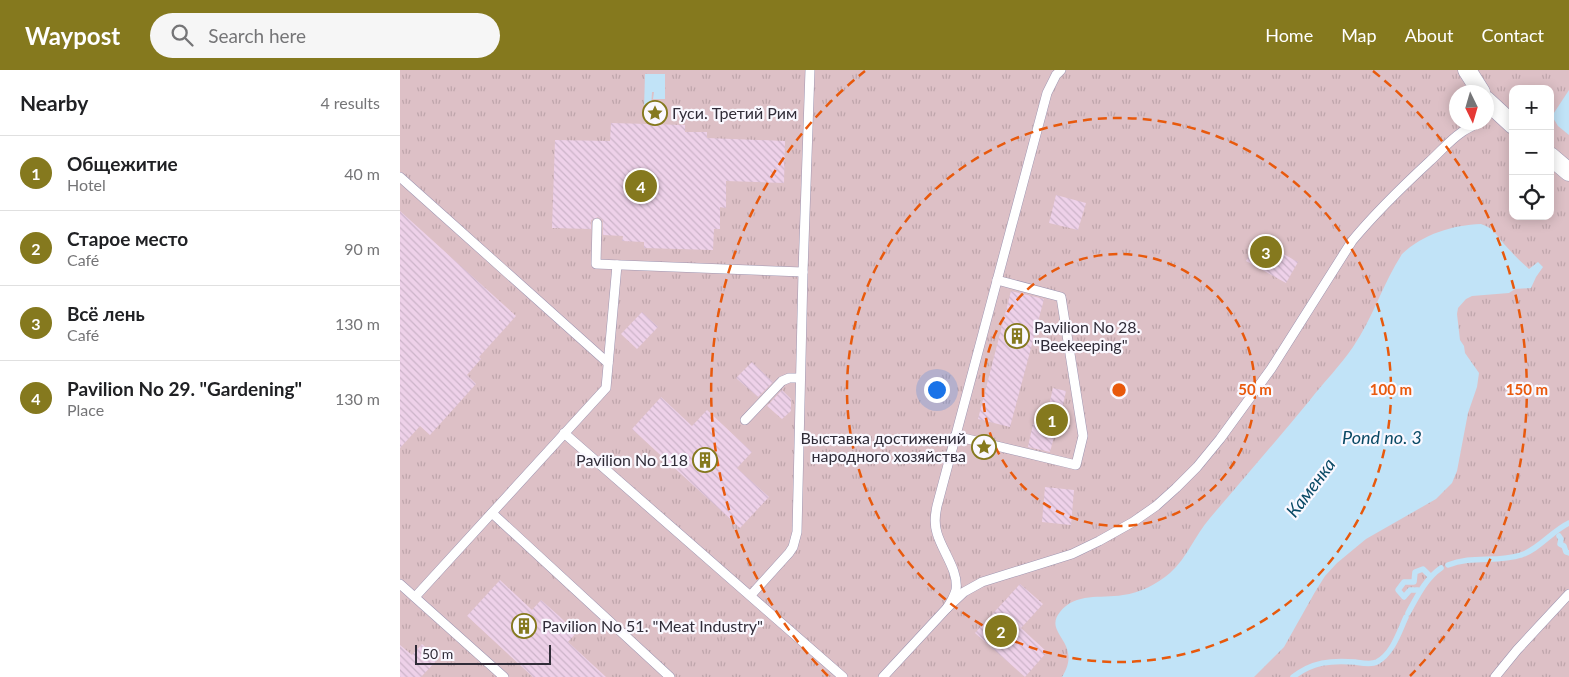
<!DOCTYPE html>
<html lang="en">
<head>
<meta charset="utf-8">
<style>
  :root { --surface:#fff; --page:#f6f6f6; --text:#202124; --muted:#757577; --line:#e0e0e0; --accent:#85791e }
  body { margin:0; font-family:Lato,sans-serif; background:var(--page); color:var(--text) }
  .controls { position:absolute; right:15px; top:15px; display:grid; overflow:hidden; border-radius:10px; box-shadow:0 2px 12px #0003 }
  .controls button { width:45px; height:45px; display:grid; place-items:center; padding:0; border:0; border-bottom:1px solid var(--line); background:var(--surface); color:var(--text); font:25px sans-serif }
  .compass { position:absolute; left:1049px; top:15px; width:45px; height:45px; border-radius:50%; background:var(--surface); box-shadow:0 2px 12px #0003; rotate:175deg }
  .scale { position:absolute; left:15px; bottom:12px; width:136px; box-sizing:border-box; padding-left:5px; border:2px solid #302c38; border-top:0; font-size:14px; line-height:18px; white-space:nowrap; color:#302c38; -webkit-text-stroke:4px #faf8ff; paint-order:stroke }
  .you { position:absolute; left:536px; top:319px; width:18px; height:18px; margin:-12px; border:4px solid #fff; border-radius:50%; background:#1a73e8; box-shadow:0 0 0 8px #1a73e833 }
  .badge { display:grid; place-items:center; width:32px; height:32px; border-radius:50%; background:var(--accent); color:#fff; font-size:16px; font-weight:700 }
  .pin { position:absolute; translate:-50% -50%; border:2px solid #fff; box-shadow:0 1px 5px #0006 }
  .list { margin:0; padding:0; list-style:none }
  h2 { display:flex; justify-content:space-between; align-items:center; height:65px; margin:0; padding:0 20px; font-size:21px }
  h2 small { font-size:16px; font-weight:400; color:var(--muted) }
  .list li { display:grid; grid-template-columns:32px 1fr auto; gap:15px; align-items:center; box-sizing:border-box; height:75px; padding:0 20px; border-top:1px solid var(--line) }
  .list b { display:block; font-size:19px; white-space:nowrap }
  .list p { margin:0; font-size:16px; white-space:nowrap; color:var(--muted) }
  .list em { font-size:16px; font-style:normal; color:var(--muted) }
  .icon { flex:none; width:28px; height:28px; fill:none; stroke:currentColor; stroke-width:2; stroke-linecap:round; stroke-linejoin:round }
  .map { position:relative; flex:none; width:1169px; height:607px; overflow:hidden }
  header { display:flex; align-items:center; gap:30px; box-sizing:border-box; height:70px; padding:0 25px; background:var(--accent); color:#fff }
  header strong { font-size:24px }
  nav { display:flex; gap:28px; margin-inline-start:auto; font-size:18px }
  .search { width:350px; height:45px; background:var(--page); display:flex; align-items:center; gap:12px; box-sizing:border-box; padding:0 18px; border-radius:28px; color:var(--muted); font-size:19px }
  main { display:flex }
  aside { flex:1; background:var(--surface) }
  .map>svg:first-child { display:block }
</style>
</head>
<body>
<header>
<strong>Waypost</strong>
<div class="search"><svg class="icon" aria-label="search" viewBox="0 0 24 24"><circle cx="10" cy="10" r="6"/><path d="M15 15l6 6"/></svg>Search here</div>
<nav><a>Home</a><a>Map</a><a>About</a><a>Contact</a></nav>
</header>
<main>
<aside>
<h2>Nearby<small>4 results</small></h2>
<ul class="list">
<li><span class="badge">1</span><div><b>Общежитие</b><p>Hotel</p></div><em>40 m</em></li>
<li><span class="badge">2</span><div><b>Старое место</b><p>Café</p></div><em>90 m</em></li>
<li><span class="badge">3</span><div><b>Всё лень</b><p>Café</p></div><em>130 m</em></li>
<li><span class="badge">4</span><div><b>Pavilion No 29. &quot;Gardening&quot;</b><p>Place</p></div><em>130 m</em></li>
</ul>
</aside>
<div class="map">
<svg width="1169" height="607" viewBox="0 0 1169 607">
  <defs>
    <pattern id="park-tufts" width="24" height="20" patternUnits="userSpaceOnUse" patternTransform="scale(1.25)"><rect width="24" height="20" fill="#ddc0c6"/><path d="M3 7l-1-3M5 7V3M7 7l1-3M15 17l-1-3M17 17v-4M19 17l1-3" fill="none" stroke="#bea5ab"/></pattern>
    <pattern id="building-back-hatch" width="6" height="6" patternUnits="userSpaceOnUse" patternTransform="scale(1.25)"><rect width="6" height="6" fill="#eed1e9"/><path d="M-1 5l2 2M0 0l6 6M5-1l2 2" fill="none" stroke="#ccb4c9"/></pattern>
  </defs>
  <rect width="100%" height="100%" fill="#faf8ff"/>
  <path fill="url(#park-tufts)" fill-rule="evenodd" d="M0,0H1169V607H0ZM1113,19H1150V146H1113ZM1056,22H1086V52H1056Z"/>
  <g fill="#c1e3f7">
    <path d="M245,4H265V29H253L254,22H252L251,39H244Z"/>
    <path d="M1169,20V65L1158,56L1152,46Z"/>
    <path d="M1081,154C1094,158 1096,165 1104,174C1112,183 1121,192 1129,199L1138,192L1143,197L1136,207L1131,218L1115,219L1109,223L1072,226L1066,229L1058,238L1057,244L1060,270L1064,276L1065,283L1079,303L1077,317L1068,343L1057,401L1052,413L1036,429L966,469L937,493L925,506L915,522L884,577L854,607H662C684,572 642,564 660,542C676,522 700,529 723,525C740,523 757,514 770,503C787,488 795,465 810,448C843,409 877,370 910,330C924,312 940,296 953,277C973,248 983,213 1002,184C1023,164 1053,155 1081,154Z"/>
  </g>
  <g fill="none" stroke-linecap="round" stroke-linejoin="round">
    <g stroke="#c1e3f7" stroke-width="5.5">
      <path d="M1159,466L1161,469L1160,474L1164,476L1166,482L1169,483"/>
      <path d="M1048,495C1072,485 1097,493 1121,485C1138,480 1152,461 1169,453"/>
      <path d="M1018,520H1010L1004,527L998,520L1004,512H1014L1015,502L1023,499L1029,505"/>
      <path d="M1008,543C1017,527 1025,509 1041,498"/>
      <path d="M893,607C912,592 931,590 955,592C962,593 971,595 977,592C993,583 999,562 1006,547"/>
    </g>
  </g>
  <g fill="url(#building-back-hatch)">
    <path d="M211,53L285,55V62H307V68L385,71L384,113L326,111V138L320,137V159H314L313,180L244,178V172L222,171L223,166L203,165V150L198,147L191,150V159L152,158L155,70L210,71Z"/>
    <path d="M656,125L686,133L678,160L649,153Z"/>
    <path d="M0,141L116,246L79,287L81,289L67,305L76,314L30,365L20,356L0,378Z"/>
    <path d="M858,170L898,192L886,213L846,191Z"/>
    <path d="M611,221L644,229L610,357L578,349Z"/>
    <path d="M242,242L258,257L237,279L221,264Z"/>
    <path d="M352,292L373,312L358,327L336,308Z"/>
    <path d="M653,318L666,321L661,344L648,340Z"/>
    <path d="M382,320L391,329V341L382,349L367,336Z"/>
    <path d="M261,327L292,356L307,340L352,382L337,398L369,427L340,458L232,359Z"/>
    <path d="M633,354L656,359L650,382L628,377Z"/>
    <path d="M645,417L674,420L671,455L642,452Z"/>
    <path d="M100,510L132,540L141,530L159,546L176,563L168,572L206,607H133L67,546Z"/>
    <path d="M620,514L643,534L621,558L647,582L625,607L575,563Z"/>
    <path d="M22,574L38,589L21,607H0V575L12,585Z"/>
  </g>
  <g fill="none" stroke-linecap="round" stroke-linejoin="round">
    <defs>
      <g id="service">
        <path d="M0,107L208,293"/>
        <path d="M197,153L196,194L403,202"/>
        <path d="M345,350L382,311L389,308H400"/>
        <path d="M164,363L443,607"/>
        <path d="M555,366L676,395L683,366L661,227L597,210"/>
        <path d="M92,443L270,607"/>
        <path d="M0,514L104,607"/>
        <path d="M351,525L389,483L393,477L397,462L403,202L410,0"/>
        <path d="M15,527L206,318L217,195"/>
        <path d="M547,538L564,522L582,512L672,484L699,471L733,452L756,436L776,418L797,397L820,369L871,299L952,171C976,142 1003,116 1030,91C1040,82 1050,70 1062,62C1067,58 1073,57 1078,52"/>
        <path d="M483,607L547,538C551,532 554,527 556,520C559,501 542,481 537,463C534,454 535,445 537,436L647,23L656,5L661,0"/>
        <path d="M1095,607L1117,580L1169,524"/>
      </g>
      <g id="minor">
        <path d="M1067,0L1081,22"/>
        <path d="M1086,30L1113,55"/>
        <path d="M1150,86L1169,102"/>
      </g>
    </defs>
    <use href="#service" stroke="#9e95b1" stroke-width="10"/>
    <use href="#minor" stroke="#9e95b1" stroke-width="19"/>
    <use href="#service" stroke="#fff" stroke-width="9"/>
    <use href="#minor" stroke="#fff" stroke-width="18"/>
  </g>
  <g fill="none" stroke="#e8590c" stroke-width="2.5" stroke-dasharray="9 6">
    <circle cx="719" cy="320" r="136"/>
    <circle cx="719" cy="320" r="272"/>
    <path d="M428 606A408 408 0 0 1 465 1M973 1A408 408 0 0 1 1010 606"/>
  </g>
  <defs>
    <symbol id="sight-ring" viewBox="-11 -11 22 22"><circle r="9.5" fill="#faf8ff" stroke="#85791e" stroke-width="1.5"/><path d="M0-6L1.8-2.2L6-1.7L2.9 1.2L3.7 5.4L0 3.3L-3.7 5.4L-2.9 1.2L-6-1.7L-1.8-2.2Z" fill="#85791e"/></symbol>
    <symbol id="building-ring" viewBox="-11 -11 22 22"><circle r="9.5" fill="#faf8ff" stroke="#85791e" stroke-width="1.5"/><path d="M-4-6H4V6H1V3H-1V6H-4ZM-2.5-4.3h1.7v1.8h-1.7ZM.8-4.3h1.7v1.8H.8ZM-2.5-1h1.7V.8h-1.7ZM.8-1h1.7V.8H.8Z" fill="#85791e"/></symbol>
  </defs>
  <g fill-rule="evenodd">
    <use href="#sight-ring" x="241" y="29" width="28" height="28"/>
    <use href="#building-ring" x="603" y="252" width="28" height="28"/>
    <use href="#sight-ring" x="570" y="363" width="28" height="28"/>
    <use href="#building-ring" x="291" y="376" width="28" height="28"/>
    <use href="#building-ring" x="110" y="542" width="28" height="28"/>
  </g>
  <g text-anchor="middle" stroke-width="4.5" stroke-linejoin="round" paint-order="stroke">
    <g font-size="16" fill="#302c38" stroke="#faf8ff" text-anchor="start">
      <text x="272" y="49">Гуси. Третий Рим</text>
      <text x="634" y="263">Pavilion No 28.<tspan x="634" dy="18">"Beekeeping"</tspan></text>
      <text x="566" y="374" text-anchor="end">Выставка достижений<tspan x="566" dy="18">народного хозяйства</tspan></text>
      <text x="288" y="396" text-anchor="end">Pavilion No 118</text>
      <text x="142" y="562">Pavilion No 51. "Meat Industry"</text>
    </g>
    <g font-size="18" font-style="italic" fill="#094965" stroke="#faf8ff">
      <text x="982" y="374">Pond no. 3</text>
      <text transform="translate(911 418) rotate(-53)" y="6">Каменка</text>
    </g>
  </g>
  <circle cx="719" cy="320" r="8" fill="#e8590c" stroke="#faf8ff" stroke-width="2.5"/>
  <g font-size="15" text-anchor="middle" font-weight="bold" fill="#e8590c" stroke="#faf8ff" stroke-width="4.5" stroke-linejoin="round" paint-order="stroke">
    <text x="855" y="325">50 m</text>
    <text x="991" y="325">100 m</text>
    <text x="1127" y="325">150 m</text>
  </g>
</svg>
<div class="controls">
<button>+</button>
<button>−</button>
<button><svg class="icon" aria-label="locate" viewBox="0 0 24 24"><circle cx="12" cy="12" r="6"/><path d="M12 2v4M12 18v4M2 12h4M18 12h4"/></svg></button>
</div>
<svg class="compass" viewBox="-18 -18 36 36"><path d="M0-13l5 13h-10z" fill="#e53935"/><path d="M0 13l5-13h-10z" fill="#757577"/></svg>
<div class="scale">50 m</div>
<div class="you"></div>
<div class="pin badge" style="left:652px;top:350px">1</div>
<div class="pin badge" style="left:601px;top:561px">2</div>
<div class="pin badge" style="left:866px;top:182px">3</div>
<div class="pin badge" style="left:241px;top:116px">4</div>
</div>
</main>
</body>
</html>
